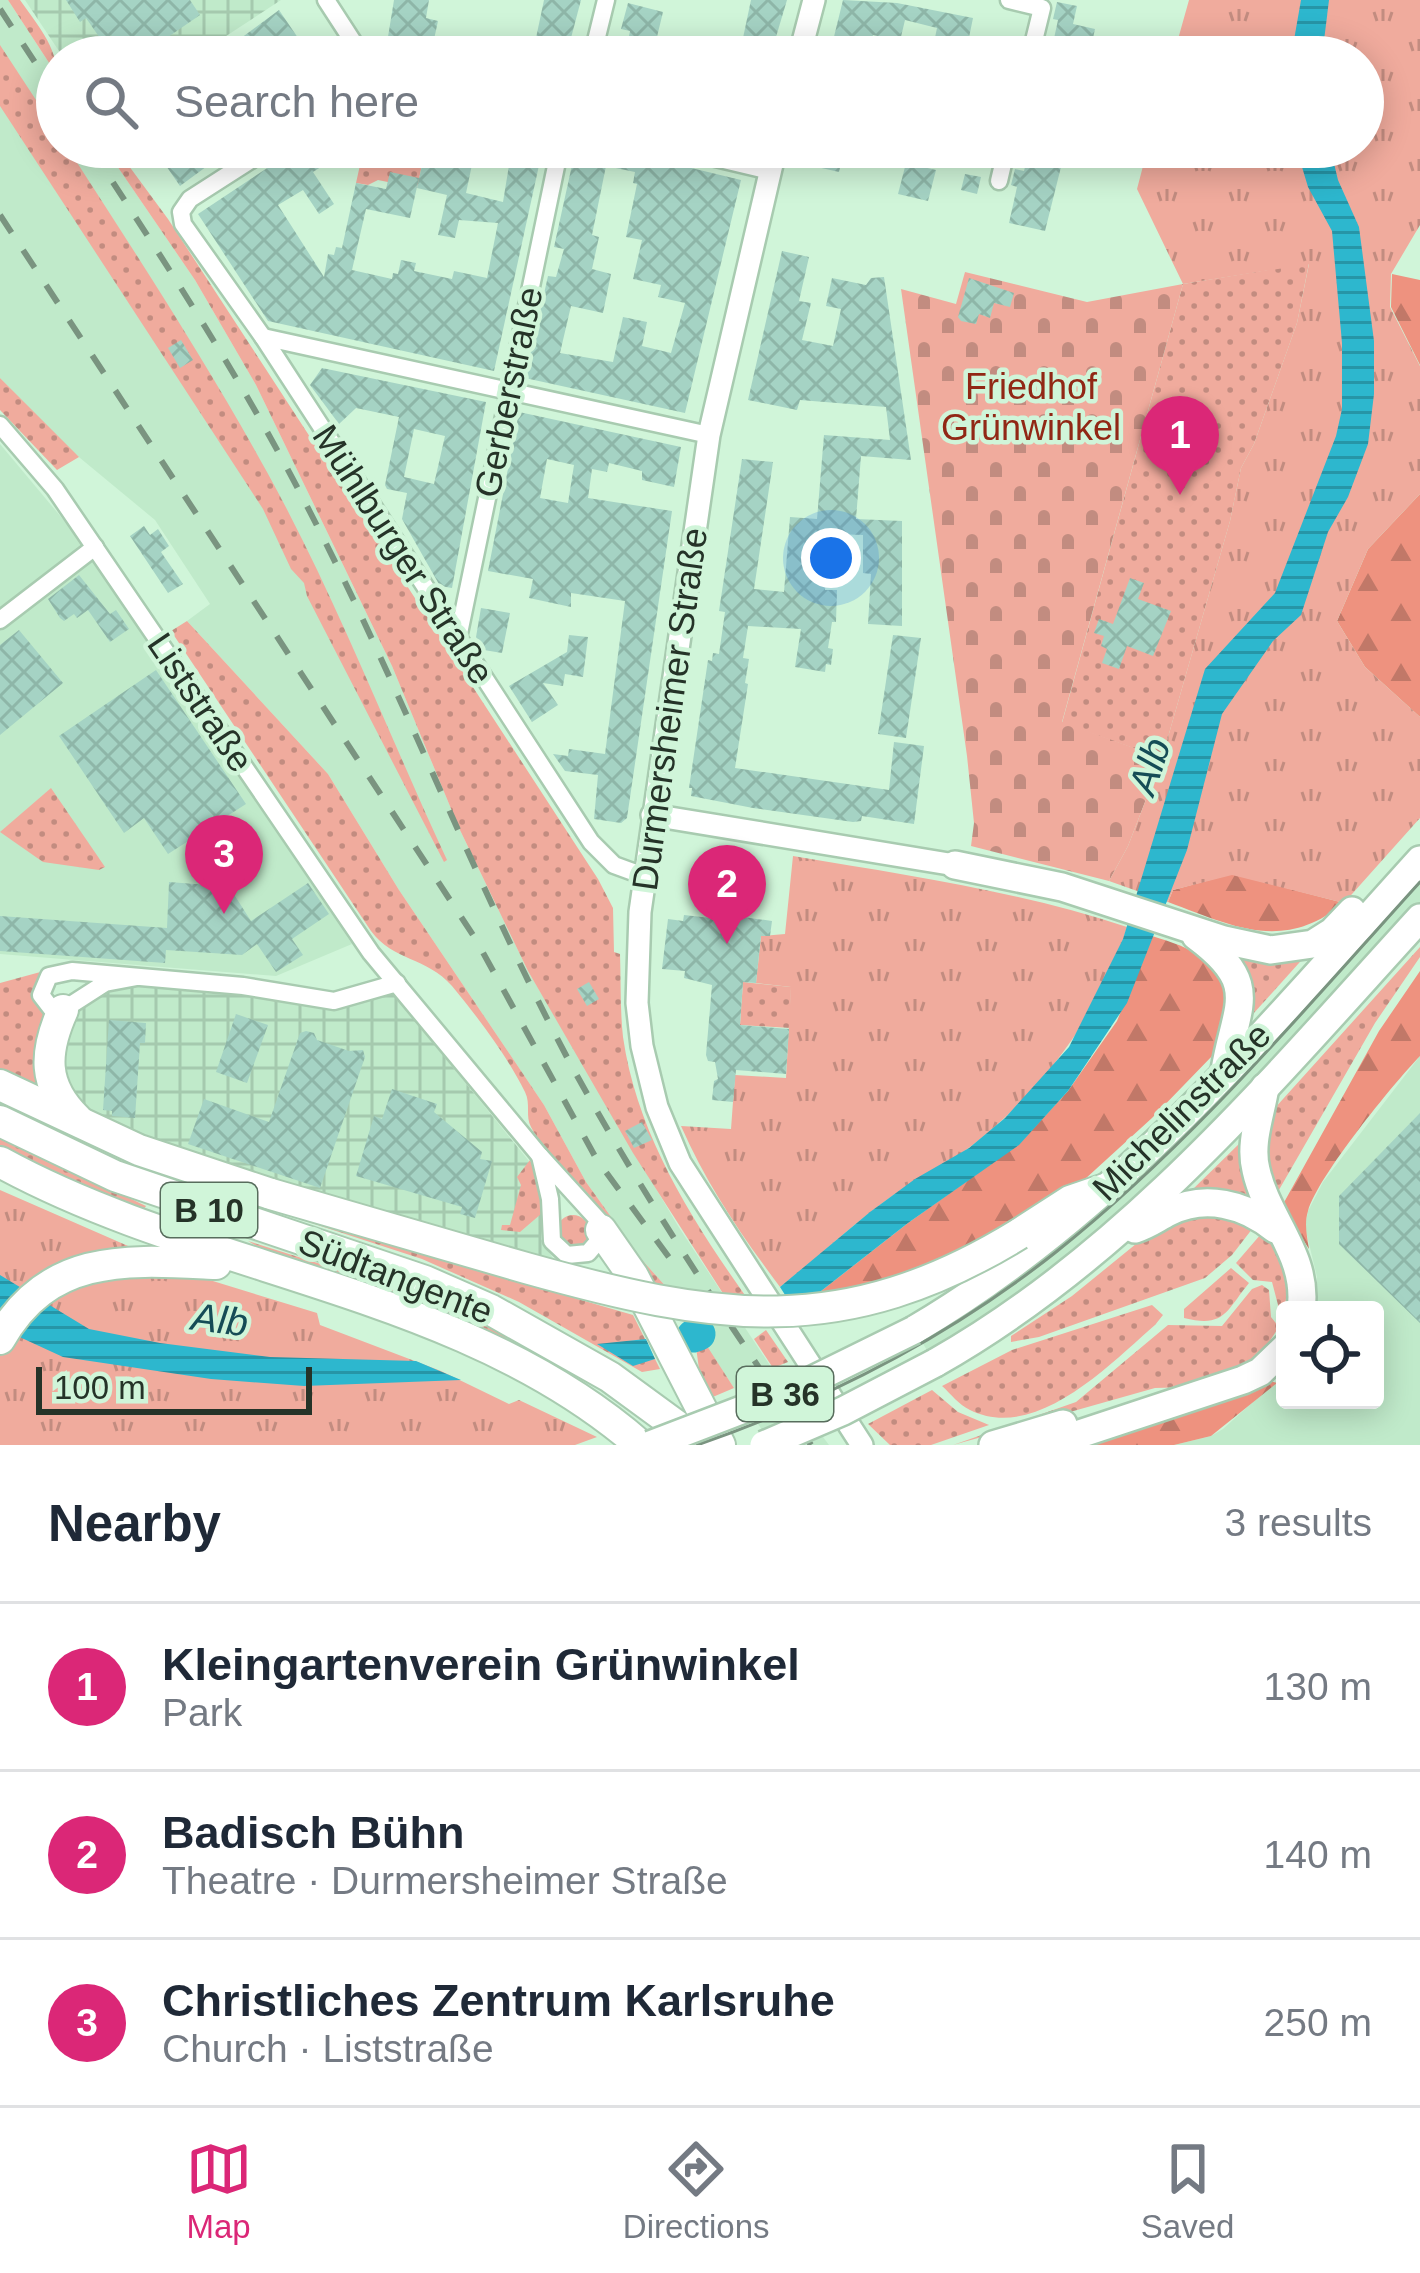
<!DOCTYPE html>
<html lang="en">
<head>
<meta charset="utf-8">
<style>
  :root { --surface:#fff; --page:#f6f6f7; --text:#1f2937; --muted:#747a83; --line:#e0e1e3; --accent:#db2777 }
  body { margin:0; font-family:Arial,sans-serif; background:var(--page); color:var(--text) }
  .controls { position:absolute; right:36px; bottom:36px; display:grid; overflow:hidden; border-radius:12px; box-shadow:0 6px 30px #0003 }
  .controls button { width:108px; height:108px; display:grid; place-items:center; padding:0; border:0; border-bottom:3px solid var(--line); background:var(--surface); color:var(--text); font:60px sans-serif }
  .scale { position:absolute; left:36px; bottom:30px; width:276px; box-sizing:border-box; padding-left:12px; border:6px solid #253328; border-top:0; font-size:33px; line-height:42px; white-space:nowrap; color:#253328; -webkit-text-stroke:9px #d0f5d9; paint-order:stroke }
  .you { position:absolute; left:831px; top:558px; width:42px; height:42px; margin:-30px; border:9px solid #fff; border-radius:50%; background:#1a73e8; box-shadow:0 0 0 18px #1a73e833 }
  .badge { display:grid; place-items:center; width:78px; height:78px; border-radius:50%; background:var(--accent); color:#fff; font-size:39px; font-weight:700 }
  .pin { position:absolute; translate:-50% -99px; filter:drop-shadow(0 3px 6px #0008) }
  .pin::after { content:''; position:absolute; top:63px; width:42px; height:36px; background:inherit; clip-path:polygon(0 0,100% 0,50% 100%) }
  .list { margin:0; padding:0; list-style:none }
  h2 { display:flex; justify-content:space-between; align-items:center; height:156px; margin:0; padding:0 48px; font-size:51px }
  h2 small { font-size:39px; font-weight:400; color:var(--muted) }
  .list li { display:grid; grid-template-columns:78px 1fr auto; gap:36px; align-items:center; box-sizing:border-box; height:168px; padding:0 48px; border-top:3px solid var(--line) }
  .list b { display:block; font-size:45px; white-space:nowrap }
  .list p { margin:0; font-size:39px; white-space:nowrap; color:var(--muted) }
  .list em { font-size:39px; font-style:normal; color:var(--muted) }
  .icon { flex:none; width:66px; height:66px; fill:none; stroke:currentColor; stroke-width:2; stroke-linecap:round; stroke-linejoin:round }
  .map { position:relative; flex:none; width:1420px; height:1445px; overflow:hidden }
  .search { position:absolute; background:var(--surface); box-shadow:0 6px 30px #0003; left:36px; right:36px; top:36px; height:132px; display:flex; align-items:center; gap:30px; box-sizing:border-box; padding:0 42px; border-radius:66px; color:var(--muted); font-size:45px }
  .sheet { height:660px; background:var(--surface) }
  nav { display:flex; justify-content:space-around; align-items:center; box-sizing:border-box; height:168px; border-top:3px solid var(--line); background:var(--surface); font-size:33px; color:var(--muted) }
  nav a { display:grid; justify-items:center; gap:6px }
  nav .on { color:var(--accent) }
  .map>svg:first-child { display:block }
</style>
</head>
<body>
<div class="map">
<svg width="1420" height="1445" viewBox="0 0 1420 1445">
  <defs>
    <pattern id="industrial-grid" width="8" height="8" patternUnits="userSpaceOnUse" patternTransform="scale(3)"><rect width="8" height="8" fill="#c0eaca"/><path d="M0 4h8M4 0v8" fill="none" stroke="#a5c9ae"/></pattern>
    <pattern id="grass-dots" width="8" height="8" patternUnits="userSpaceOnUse" patternTransform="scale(3)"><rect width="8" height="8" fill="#f0ab9d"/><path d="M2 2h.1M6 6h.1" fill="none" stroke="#c28c80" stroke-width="1.8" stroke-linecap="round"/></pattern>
    <pattern id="forest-firs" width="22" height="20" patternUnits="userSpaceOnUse" patternTransform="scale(3)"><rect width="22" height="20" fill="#ee927f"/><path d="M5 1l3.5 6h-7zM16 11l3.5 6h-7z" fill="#c17868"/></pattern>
    <pattern id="cemetery-stones" width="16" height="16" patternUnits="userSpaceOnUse" patternTransform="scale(3)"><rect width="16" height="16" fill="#f0ab9d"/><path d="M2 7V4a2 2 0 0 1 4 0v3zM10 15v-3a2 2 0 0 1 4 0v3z" fill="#c28c80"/></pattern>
    <pattern id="park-tufts" width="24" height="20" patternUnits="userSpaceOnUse" patternTransform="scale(3)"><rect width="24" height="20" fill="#f0ab9d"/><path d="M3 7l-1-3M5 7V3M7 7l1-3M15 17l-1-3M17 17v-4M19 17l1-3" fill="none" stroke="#c28c80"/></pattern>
    <pattern id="water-rules" width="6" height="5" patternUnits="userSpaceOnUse" patternTransform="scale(3)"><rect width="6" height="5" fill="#2db7ce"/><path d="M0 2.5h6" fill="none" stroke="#2695a7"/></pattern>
    <pattern id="building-cross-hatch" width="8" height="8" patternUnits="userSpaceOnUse" patternTransform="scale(3)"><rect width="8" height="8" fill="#a5d3c4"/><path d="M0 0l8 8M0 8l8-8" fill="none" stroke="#8eb6a8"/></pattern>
  </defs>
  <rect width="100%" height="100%" fill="#d0f5d9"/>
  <g fill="#c0eaca">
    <path d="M0,0H8L57,75V147H104L195,280L256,385L392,666L459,828L528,971L678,1226L771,1367L829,1445H772L669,1290L642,1260L586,1182L544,1105L399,890L328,774L187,621L210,604L155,520L68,448L0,378Z"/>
    <path d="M0,444L82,542L352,944L276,976L0,954Z"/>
    <path d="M1420,874V903L1244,1095L1139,1199L1042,1280L930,1355L920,1339L960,1315Z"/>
    <path d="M1420,1056V1445H1174L1211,1436L1223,1429L1285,1373V1400H1375V1310H1316L1317,1277L1305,1227L1308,1211L1323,1182Z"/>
  </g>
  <g fill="url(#industrial-grid)">
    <path d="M25,0H281L194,57H63Z"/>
    <path d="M146,983L331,1007L390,990L537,1171L542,1204L541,1239L556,1263L264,1179L83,1115L66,1096L61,1036L80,1007L103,991Z"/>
  </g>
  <g fill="url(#grass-dots)">
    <path d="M8,0H20C37,24 57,47 57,75Z"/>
    <path d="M0,45L57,132V147H67C136,254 206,361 267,472C336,597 387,731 447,860L444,862L307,596L304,583L291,569L263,509L0,106Z"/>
    <path d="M104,147H115L168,219L598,879L613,908L614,952L620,954C621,982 620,1010 623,1037C637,1135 693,1222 749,1301L733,1309L633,1153L528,971L459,828L392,666L256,385L195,280Z"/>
    <path d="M364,147H426L417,188L378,180L368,185L356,183Z"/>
    <path d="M1309,263L1297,323L1254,444L1241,468L1230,521L1162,758L1062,723L1183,284Z"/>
    <path d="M0,378L79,457L57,470L0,410Z"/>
    <path d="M187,621L328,774L399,890L544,1105L586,1182L642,1260L669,1290L651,1289C632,1258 614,1226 591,1197C571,1174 545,1154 531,1127C525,1116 531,1104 525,1092C506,1054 479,1019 452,986C427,957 393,961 371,931L171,631Z"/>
    <path d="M51,788L105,867L99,870L43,862L0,832Z"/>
    <path d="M1420,947V957L1375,1023L1276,1195L1263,1166L1274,1109Z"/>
    <path d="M1236,952L1308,953L1253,1014Z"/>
    <path d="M44,971L37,979L34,1002L50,1018L48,1100L0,1077V983Z"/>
    <path d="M743,982L791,987L790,1028L740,1025Z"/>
    <path d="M4,1102L478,1270L633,1315L660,1369L642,1372L519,1302L422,1259L131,1164Z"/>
    <path d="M0,1137L146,1206L144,1209C94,1191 47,1170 0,1146Z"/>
    <path d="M1245,1138L1260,1205L1188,1194Z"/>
    <path d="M530,1160L540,1182L541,1214L520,1232L501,1230L502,1225H510L521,1185L517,1177Z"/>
    <path d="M1207,1210L1256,1224L1232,1255L1205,1278L1039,1337L1011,1342V1336L1072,1296L1163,1222Z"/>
    <circle cx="573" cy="1231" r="16"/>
    <path d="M1261,1234C1287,1254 1291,1290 1282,1320L1272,1282L1253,1280L1236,1263Z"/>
    <path d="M248,1241L400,1289L510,1337L499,1339L263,1250Z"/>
    <path d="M1231,1268L1249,1283C1226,1311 1225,1328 1184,1318V1309Z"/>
    <path d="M1262,1285L1269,1290L1271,1317L1279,1327L1265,1348L1250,1361L1252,1364L1192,1387L1155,1388L953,1445L1076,1402L1168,1325L1222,1326L1252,1289Z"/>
    <path d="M1152,1305L1163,1315L1155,1325C1111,1363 1036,1443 970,1410C959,1405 951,1394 942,1386L1012,1350Z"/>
    <path d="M766,1330L788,1362L773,1368L754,1339Z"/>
    <path d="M707,1346L734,1388L708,1399L693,1370L699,1369L696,1347Z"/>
    <path d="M932,1390L958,1412L989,1425L931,1445H890L868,1424Z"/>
  </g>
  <g fill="url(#forest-firs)">
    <path d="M1392,274L1420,280V365L1391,307Z"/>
    <path d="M1420,494V717L1365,667L1337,621L1368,549Z"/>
    <path d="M1232,874L1344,903C1283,953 1233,926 1168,902L1173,890Z"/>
    <path d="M1152,936C1195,949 1214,958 1233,1001L1215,1053L1152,1118L1073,1190L999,1234L895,1279L816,1295L908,1223L1019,1144L1068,1091L1117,1021Z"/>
    <path d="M1420,971V1056C1393,1084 1318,1176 1308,1211C1304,1224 1307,1236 1309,1249L1282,1206L1379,1031Z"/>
    <path d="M1266,1380L1277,1383L1211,1436L1174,1445H1083Z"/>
  </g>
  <path fill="url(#cemetery-stones)" d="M965,272L1087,302L1183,284L1062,722L1162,758L1128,846L1109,881L971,846L974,823L967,756L901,289L956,304Z"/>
  <g fill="url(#park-tufts)">
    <path d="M1189,0H1420V225L1391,274L1390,307L1420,366V494L1368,549L1337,621L1365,667L1420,717V818L1344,903L1232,875L1173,890L1168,902L1109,881L1128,846L1162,758L1230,521L1241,468L1254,444L1297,323L1309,264L1183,284L1137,189L1148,147H1363V57H1173Z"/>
    <path d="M793,856C906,875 1018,891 1127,927C1103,1010 1042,1091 974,1144C947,1165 915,1179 888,1199C850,1226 817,1259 780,1287C741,1235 707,1185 681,1126L731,1129L735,1075L786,1078L791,987L756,983L761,936L785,934Z"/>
    <path d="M0,1190L135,1249L95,1278L190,1274L317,1313L320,1325L441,1371L509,1404L519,1400L597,1437L575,1445H0Z"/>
  </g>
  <g fill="url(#water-rules)">
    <path d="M1301,0H1329L1322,57H1291Z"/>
    <path d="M1296,147H1330L1338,180L1359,227L1374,341V394L1368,444L1348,497L1328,532L1301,615L1273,641L1222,714L1187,850L1127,1003L1068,1091L1019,1145L908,1223L816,1295L787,1298L780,1287L870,1212L915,1179L969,1148L1005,1118L1069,1047L1123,939L1205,669L1275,593L1336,436L1342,409V343L1332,231L1308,187Z"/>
    <path d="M0,1275L89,1329L160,1343L270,1357L416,1361L461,1380L304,1386L211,1379L63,1357L0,1328Z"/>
    <path d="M646,1339L655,1359L633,1366L597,1344Z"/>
  </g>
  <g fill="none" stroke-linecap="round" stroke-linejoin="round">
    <path stroke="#2db7ce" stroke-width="33" d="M693,1336L699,1334"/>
  </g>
  <g fill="url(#building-cross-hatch)" fill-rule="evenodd">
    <path d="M66,0H190L200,15L139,57H126L111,35L102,41L86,18L80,22Z"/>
    <path d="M394,0H429L426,18L438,21L433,44L466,50L465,57H406L407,54L386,49Z"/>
    <path d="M544,0H581L566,57H532Z"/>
    <path d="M751,0H787L770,57H739Z"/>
    <path d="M843,0L897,3L973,18L965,57H931L937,28L905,20L900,41L873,35L867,57H829Z"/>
    <path d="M1057,2L1077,6L1073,24L1095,29L1089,57H1050L1058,20L1053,19Z"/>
    <path d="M628,3L663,12L656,41L660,42L658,57H625L630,31L621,29Z"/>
    <path d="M279,10L311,57H257L253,51L247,55L237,41Z"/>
    <path d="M153,147H233L180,186Z"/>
    <path d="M299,147H312L324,165L313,172L334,204L319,214L303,190L278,205L324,277L328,254L334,255L336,247L342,248L356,183L386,189L390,172L419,178L410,218L366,209L352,270L392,279L393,273L398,274L401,260L416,263L414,271L452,279L454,271L487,278L498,223L459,220L455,238L438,235L447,195L417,188L426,147H451L449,154L473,160L466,193L503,202L512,147H543L494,371L268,321L198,214Z"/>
    <path d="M576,147L621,151L741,180L685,413L525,378L548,276L556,277L564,249L554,247ZM606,166L635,172L633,183L637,184L626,237L642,240L633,279L661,285L658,297L685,303L671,353L642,346L647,322L623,317L613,362L560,353L571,306L603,313L611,274L592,269L599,237L592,235Z"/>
    <path d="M808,147H845L839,172L804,164Z"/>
    <path d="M1030,147H1066L1045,231L1009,223L1017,187L1011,185L1015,169L1024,171Z"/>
    <path d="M906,163L936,170L928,201L898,194Z"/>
    <path d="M965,174L981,177L977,194L961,190Z"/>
    <path d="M782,251L809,257L799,301L811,303L802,340L833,346L841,309L826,306L832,278L866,285L871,278L884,277L911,460L861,456L856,519L902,521V626L868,624L871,574L863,573V535L836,534L831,556L827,555L825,590H837L836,622H832L828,648L833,649L831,665L826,664L825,672L795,667L801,629L748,626L743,658L749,659L745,683L748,684L735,768L889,790L894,742L924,746L914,824L862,816L861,821L853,822L753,808L691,796L692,788H689L708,660L712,661L713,653L719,654L725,612L719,611L742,459L773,462L754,589L784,592L790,517L817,519L824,435L890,440L886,407L800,400L797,410L748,400Z"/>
    <path d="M969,278L1014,293L1010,307L994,303L990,318L979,314L976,324L961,321L958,317Z"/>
    <path d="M181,340L193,360L180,368L168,348Z"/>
    <path d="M322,368L486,402L452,588L440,586L402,519L407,493L387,489L385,485L399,417L356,408L339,424L310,385ZM414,429L445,436L434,484L404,477Z"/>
    <path d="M519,412L681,447L674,487L642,480V471L609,463L607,472L592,469L588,498L672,511L627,818L621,823L594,819L598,775L565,771L553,754L568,756L569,749L605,754L625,601L571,593V607L529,598L533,579L488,571ZM547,459L574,465L568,503L540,498Z"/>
    <path d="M144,526L150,535L158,529L169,546L161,552L183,584L168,593L130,536Z"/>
    <path d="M79,575L110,614L116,610L129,629L110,642L88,610L77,618L74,614L64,621L60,618L48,599Z"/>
    <path d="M1130,578L1144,583L1138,599L1171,611L1153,656L1127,646L1119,669L1102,663L1107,649L1101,646L1104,636L1094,633L1099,619L1113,624Z"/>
    <path d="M481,608L510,613L502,653L484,650L476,637Z"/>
    <path d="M19,630L63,683L0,735V645Z"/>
    <path d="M569,635L588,637L583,677L565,674L563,686L543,683L558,705L532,722L509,686L567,652Z"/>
    <path d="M893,635L921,638L906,738L878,734Z"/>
    <path d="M156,670L246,804L168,854L144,818L124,833L59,736Z"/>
    <path d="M169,882L221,886L226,882L251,921L308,883L329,914L292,939L303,955L276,972L257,944L242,955L166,950L165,963L0,951V916L167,928Z"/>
    <path d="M684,915L729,920V915L772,921L770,936H761L756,983L743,982L740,1025L789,1029L786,1074L736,1070L733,1102L712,1100L714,1081L718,1079L715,1062L708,1061L706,1055L712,985L684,978L685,971L662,969L668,919L683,921Z"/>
    <path d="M589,982L599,999L587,1006L577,989Z"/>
    <path d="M236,1014L268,1025L247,1083L216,1072Z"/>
    <path d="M109,1020L146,1023L145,1043H140L135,1118L112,1116V1111L103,1110Z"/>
    <path d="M306,1031L314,1033L317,1040L349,1051L363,1050L365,1057L320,1188L188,1144L204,1099L269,1122L300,1033Z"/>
    <path d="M392,1089L437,1104L434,1112L482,1152L480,1159L492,1161L475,1218L460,1214L462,1207L356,1176L374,1116L382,1119Z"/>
    <path d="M1420,1113V1323L1339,1244V1196Z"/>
    <path d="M642,1122L652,1140L634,1148L625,1131Z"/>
  </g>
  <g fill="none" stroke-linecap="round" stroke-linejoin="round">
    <defs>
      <g id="minor">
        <path d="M326,0L363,57"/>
        <path d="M1009,0L1042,8L1030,57"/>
        <path d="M592,57L606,0"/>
        <path d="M271,147L190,199L181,212L183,224L263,337L591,842L614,865L644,876"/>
        <path d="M669,147L770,171"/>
        <path d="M999,181L1007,147"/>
        <path d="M263,337L709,435"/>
        <path d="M0,425L55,489L371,953L540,1156"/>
        <path d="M0,620L95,547"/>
        <path d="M458,638L560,147"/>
        <path d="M137,977L105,983L63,1010L51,1008L41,995L49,976L72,971L243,986L334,1001L397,983"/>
        <path d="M540,1156L600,1222V1239L588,1253L567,1255L552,1241L550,1199Z"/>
      </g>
      <g id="tertiary">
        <path d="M799,57L814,0"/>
        <path d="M776,147L709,435L640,912L637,1003L642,1046L657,1107L680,1163L862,1445"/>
        <path d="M652,815L955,865"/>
      </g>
      <g id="primary">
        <path d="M955,865L1062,887L1224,940L1271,950L1313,944L1332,932L1352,911"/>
        <path d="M1196,936C1262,985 1236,1004 1225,1070"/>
        <path d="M1265,1087C1261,1114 1249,1143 1256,1170C1267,1220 1309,1256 1301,1310"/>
        <path d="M1135,1229C1148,1225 1157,1218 1169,1212C1205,1194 1245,1204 1275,1229"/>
        <path d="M914,1330C1115,1212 1266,1030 1420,860"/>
        <path d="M935,1363C1128,1254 1272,1080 1420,918"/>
        <path d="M993,1445L1063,1424"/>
        <path d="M1046,1445L1243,1380L1260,1372L1285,1348"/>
      </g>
      <g id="trunk">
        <path d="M63,1010C44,1052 42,1085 77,1119"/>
        <path d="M0,1085L139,1150L271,1194"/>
        <path d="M0,1121L115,1176L425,1281L491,1310L610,1377L703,1445"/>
        <path d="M0,1162C204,1274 460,1288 640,1445"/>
        <path d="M601,1230L633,1276L720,1445"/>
        <path d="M1019,1234L1070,1201L1105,1189"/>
        <path d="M0,1339C49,1252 129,1260 216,1264"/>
      </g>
    </defs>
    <use href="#minor" stroke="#a8cbb0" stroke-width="21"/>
    <use href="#tertiary" stroke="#a8cbb0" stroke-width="26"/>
    <use href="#primary" stroke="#a8cbb0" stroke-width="32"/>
    <use href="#trunk" stroke="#a8cbb0" stroke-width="34"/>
    <use href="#minor" stroke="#fff" stroke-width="16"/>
    <use href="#tertiary" stroke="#fff" stroke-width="21"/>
    <use href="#primary" stroke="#fff" stroke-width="27"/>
    <use href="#trunk" stroke="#fff" stroke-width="30"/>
    <path stroke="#7a9480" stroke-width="3" d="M697,1445C826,1400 949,1337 1056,1252C1192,1144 1304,1010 1420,882"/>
    <g stroke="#7a9480" stroke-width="6" stroke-dasharray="21 21" stroke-linecap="butt">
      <path d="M0,9L57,96"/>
      <path d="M90,147C168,267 245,384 310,512C403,692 474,882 569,1061C641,1194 727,1320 811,1445"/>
      <path d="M0,215L475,938L597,1160L674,1264"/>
    </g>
    <defs>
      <g id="primary-bridge">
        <path d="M650,1445L786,1393L914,1330"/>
        <path d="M764,1445L843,1411L935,1363"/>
      </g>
      <path id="trunk-bridge" d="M271,1194C356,1219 441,1244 526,1268C715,1321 843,1342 1019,1234"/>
    </defs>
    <use href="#primary-bridge" stroke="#a8cbb0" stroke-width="32" stroke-linecap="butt"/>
    <use href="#trunk-bridge" stroke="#a8cbb0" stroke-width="34" stroke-linecap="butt"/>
    <use href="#primary-bridge" stroke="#fff" stroke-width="27"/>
    <use href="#trunk-bridge" stroke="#fff" stroke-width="30"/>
  </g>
  <g text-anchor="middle" stroke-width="9" stroke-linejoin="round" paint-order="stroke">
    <g fill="#d0f5d9" stroke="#586d5d" stroke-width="3">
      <rect x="161" y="1183" width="96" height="54" rx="9"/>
      <rect x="737" y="1367" width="96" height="54" rx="9"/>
    </g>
    <g font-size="33" font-weight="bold" fill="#253328">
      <text x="209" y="1222">B 10</text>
      <text x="785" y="1406">B 36</text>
    </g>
    <g font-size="36" fill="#912715" stroke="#d0f5d9">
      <text x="1031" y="399">Friedhof<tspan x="1031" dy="41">Grünwinkel</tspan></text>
    </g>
    <g font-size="36" fill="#253328" stroke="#d0f5d9">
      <text transform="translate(508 392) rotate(-78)" y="13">Gerberstraße</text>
      <text transform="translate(404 554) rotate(57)" y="13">Mühlburger Straße</text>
      <text transform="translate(201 702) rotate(56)" y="13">Liststraße</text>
      <text transform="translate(669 709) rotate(-82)" y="13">Durmersheimer Straße</text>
      <text transform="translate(1181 1111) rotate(-45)" y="13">Michelinstraße</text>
      <text transform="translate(396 1276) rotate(21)" y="13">Südtangente</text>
    </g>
    <g font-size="39" font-style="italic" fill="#154c56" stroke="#d0f5d9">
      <text transform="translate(1149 766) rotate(-72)" y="14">Alb</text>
      <text transform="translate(220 1319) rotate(7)" y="14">Alb</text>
    </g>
  </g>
</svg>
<div class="controls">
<button><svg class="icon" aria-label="locate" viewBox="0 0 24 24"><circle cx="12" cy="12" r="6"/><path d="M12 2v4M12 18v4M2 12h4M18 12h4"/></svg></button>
</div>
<div class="scale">100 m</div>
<div class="you"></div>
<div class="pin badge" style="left:1180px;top:495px">1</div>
<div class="pin badge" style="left:727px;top:944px">2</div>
<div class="pin badge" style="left:224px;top:914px">3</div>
<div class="search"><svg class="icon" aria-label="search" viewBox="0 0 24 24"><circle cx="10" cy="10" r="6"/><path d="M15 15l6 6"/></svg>Search here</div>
</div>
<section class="sheet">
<h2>Nearby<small>3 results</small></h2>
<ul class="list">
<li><span class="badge">1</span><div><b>Kleingartenverein Grünwinkel</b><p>Park</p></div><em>130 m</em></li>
<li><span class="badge">2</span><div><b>Badisch Bühn</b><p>Theatre · Durmersheimer Straße</p></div><em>140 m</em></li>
<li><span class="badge">3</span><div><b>Christliches Zentrum Karlsruhe</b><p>Church · Liststraße</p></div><em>250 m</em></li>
</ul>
</section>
<nav>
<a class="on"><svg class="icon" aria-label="map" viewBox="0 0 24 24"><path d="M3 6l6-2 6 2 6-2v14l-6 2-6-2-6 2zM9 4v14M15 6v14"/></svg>Map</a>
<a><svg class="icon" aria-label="directions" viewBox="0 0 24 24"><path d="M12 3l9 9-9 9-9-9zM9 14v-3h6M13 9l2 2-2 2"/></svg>Directions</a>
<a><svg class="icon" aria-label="saved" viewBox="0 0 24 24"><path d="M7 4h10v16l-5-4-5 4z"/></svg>Saved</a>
</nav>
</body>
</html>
